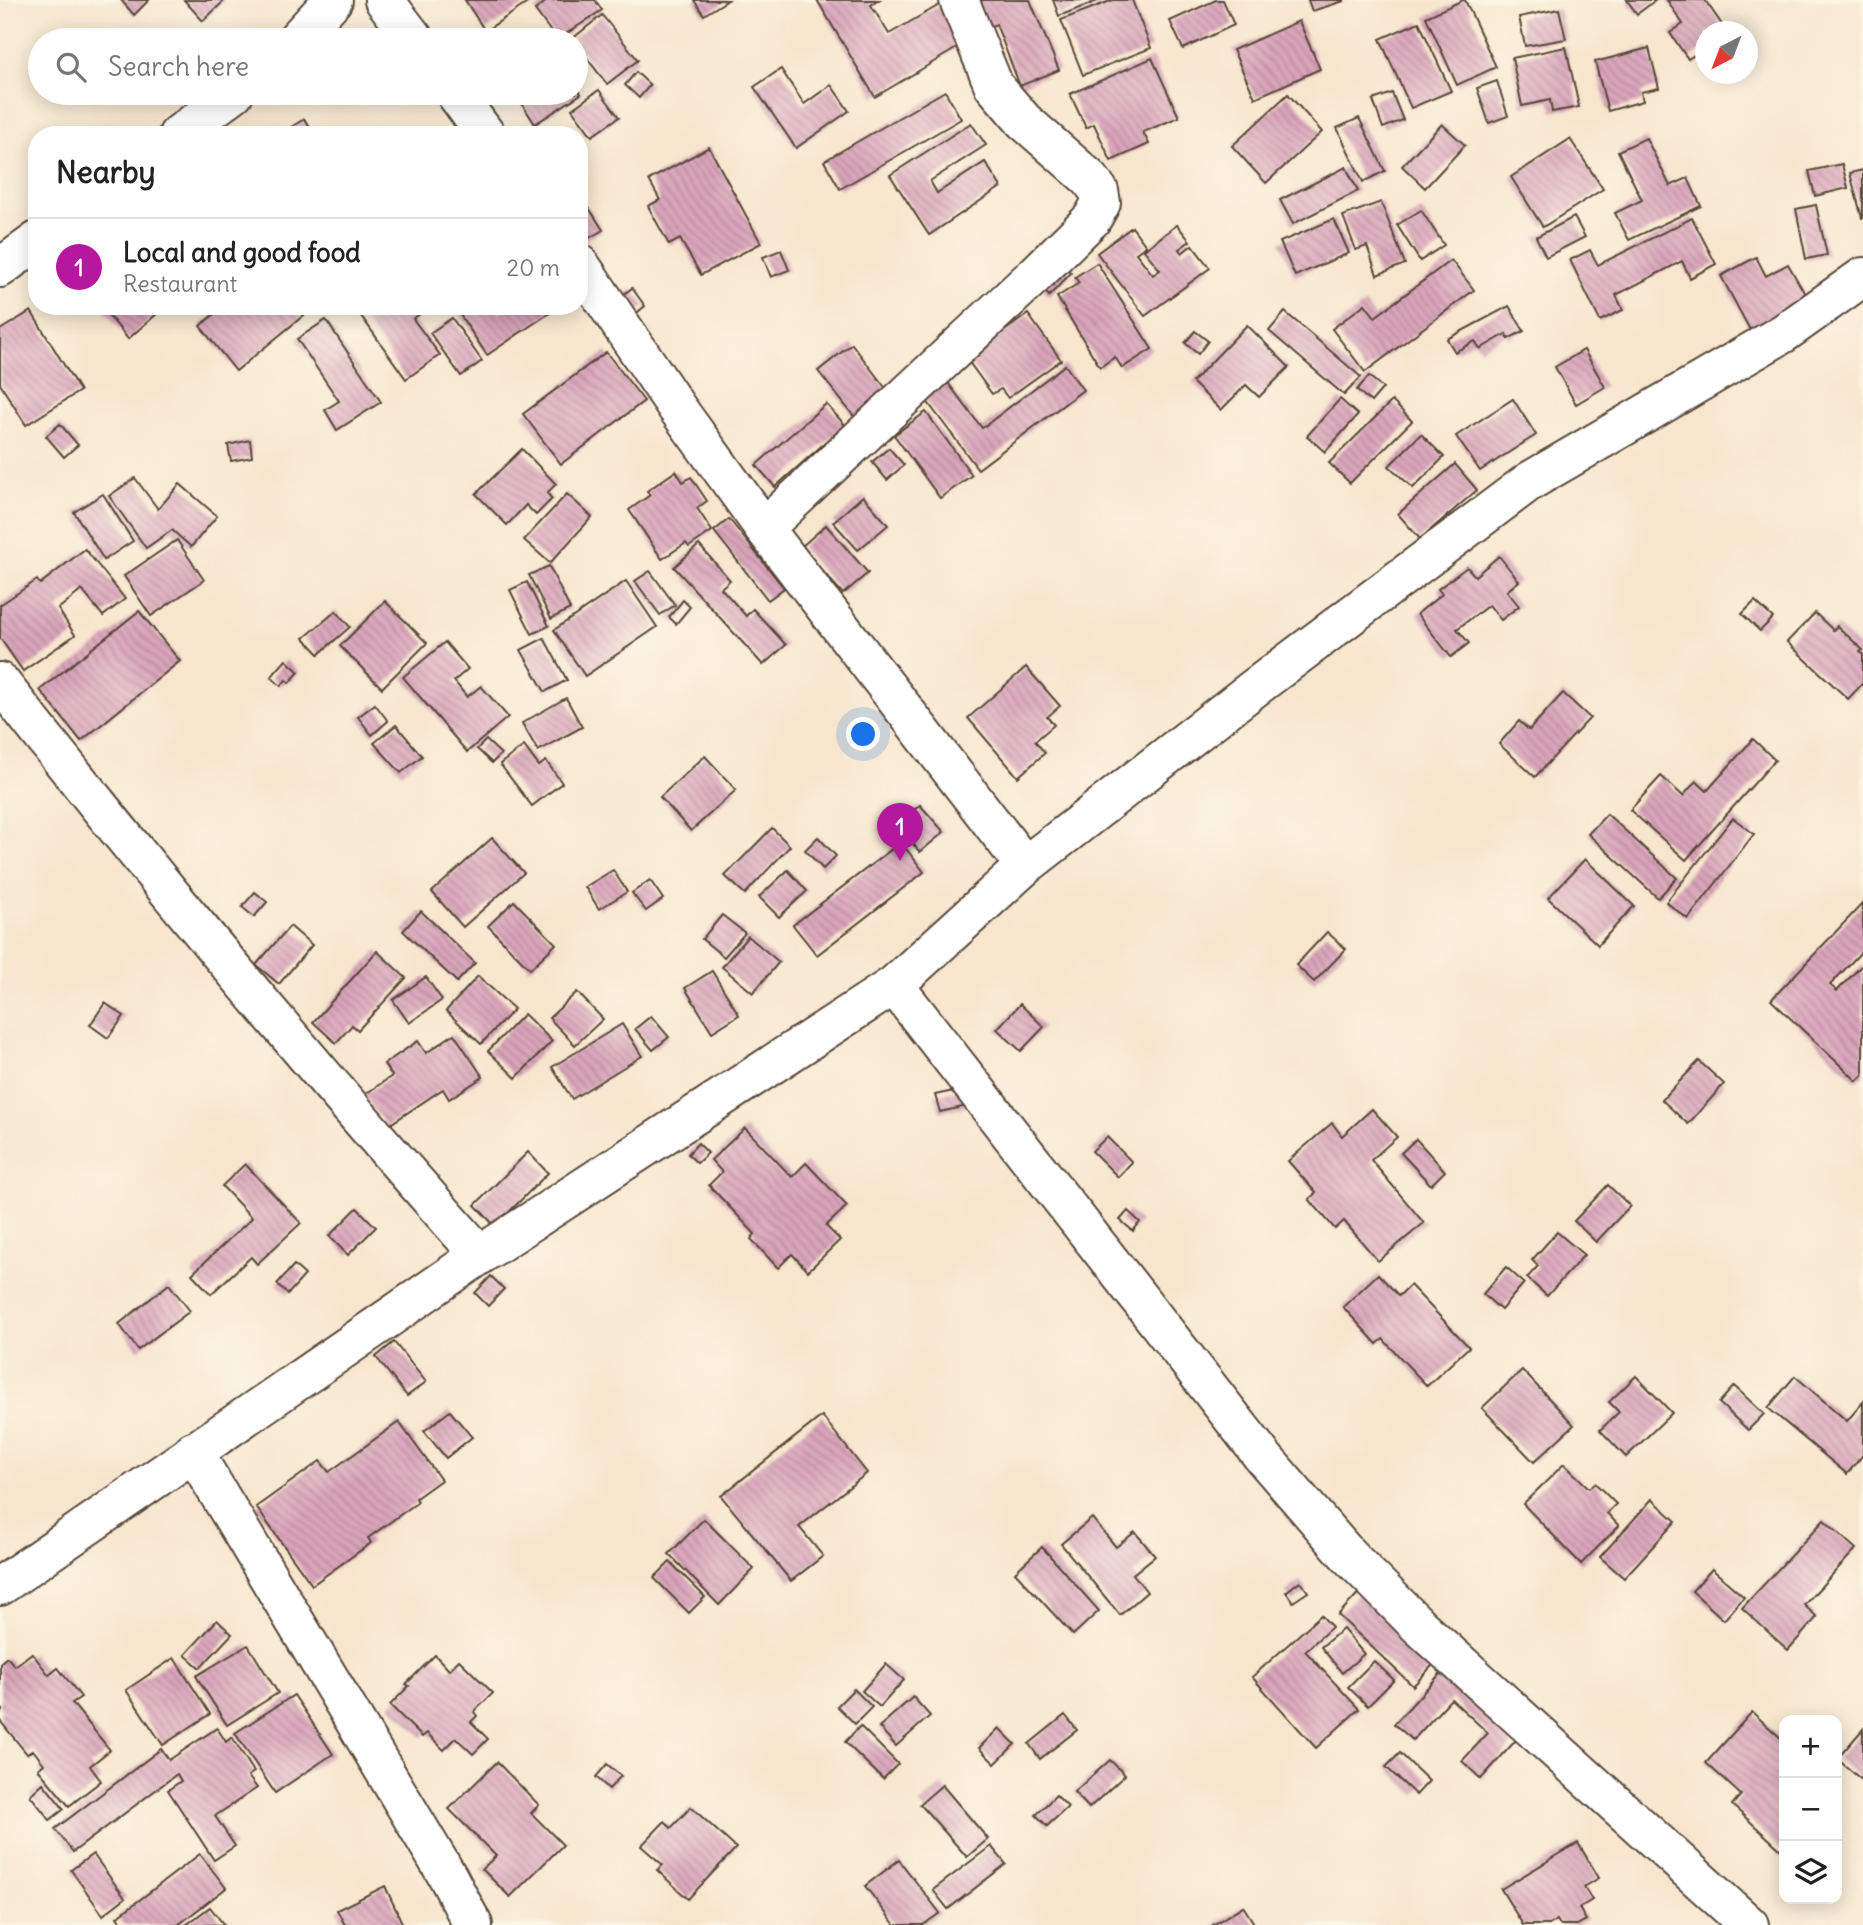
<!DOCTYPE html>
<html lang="en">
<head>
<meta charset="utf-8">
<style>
  :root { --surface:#fff; --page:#f2f2f2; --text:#222; --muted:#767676; --line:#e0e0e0; --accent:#b5179e }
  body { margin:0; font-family:Delius,sans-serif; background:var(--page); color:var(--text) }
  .controls { position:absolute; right:21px; bottom:21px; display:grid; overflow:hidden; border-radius:14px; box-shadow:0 4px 18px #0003 }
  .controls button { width:63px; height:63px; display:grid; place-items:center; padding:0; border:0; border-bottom:2px solid var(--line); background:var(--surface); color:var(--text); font:35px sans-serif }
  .compass { position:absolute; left:1695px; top:21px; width:63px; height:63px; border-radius:50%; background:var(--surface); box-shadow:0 4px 18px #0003; rotate:222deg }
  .you { position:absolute; left:864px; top:735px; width:24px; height:24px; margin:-18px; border:5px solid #fff; border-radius:50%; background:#1a73e8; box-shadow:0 0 0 10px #1a73e833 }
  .badge { display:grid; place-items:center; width:46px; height:46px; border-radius:50%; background:var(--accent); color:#fff; font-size:23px; font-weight:700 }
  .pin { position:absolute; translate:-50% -58px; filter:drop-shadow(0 2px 4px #0008) }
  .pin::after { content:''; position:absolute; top:37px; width:24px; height:21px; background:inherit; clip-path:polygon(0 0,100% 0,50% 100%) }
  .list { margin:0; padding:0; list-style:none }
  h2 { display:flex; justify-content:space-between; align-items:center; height:91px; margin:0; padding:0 28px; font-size:30px }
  h2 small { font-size:23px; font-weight:400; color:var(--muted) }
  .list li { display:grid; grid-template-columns:46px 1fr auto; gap:21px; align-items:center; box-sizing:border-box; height:98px; padding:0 28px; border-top:2px solid var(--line) }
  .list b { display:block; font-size:26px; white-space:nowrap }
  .list p { margin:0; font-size:23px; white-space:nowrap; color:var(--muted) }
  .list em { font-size:23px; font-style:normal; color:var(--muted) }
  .icon { flex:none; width:38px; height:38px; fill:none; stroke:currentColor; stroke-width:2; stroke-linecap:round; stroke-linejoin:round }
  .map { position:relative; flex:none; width:1863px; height:1925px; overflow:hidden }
  .search { position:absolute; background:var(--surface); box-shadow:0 4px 18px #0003; left:28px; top:28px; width:560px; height:77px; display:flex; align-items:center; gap:18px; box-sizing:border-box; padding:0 24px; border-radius:38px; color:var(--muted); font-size:26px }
  .panel { position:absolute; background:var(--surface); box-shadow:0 4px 18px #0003; left:28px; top:126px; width:560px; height:189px; border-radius:28px }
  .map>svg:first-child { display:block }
</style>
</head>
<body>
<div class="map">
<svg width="1863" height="1925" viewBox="0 0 1863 1925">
  <defs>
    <pattern id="building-back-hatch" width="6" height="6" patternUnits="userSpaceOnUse" patternTransform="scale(1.75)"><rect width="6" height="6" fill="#daa5bb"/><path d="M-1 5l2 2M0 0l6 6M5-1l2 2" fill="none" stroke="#b28797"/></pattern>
  </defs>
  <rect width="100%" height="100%" fill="#fcf5e5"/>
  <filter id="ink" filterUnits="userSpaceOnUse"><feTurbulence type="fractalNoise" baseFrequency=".0143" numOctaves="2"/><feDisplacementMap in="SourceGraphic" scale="14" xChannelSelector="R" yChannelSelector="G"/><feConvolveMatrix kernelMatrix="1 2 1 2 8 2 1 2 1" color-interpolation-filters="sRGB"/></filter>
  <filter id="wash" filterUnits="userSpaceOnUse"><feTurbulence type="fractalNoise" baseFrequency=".00686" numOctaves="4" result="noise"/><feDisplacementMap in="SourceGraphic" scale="28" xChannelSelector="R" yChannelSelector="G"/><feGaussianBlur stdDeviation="1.57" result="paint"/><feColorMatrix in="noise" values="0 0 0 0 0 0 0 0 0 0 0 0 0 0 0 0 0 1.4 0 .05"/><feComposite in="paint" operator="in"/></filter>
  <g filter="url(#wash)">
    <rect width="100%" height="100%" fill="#f7e6ce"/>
    <g id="blocks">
      <g fill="url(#building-back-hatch)">
        <path d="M121,0H149L134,15Z"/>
        <path d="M184,0H225L203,21Z"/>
        <path d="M465,0H532L485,31Z"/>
        <path d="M548,0H595L602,10L557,40L535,10Z"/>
        <path d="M694,0H728L704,15Z"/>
        <path d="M817,0H879L871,5L889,34L943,3L967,42L875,97Z"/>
        <path d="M976,0H1030L1059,70L1020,86L996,24L987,28Z"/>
        <path d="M1053,0H1100L1059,16Z"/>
        <path d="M1113,0H1132L1151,48L1083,75L1061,20Z"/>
        <path d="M1216,0H1223L1234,25L1183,49L1170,21Z"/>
        <path d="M1308,0H1344V1L1312,11Z"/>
        <path d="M1463,0H1465L1496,67L1457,85L1426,17Z"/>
        <path d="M1627,0H1656L1637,14Z"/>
        <path d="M1667,0H1705L1727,32H1706V47L1688,59L1670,33L1683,24Z"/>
        <path d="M1559,9L1566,39L1525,46L1519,17Z"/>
        <path d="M602,15L638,60L607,84L576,44V40L572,39Z"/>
        <path d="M1299,21L1320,69L1255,98L1233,50Z"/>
        <path d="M1419,22L1451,91L1411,108L1380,39Z"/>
        <path d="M1566,47L1579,107L1552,112L1550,100L1522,106L1512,58Z"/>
        <path d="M1649,48L1659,88L1641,92L1643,101L1608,111L1595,62Z"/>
        <path d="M1152,58L1179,117L1143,132L1149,144L1111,161L1094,124L1086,128L1070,94Z"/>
        <path d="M781,69L804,104L831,85L849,111L796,148L754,87Z"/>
        <path d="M636,72L650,85L639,98L625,85Z"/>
        <path d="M1497,81L1508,116L1489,123L1477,88Z"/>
        <path d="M576,85L581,94L535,124L515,93H576Z"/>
        <path d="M599,90L619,117L592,136L572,109Z"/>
        <path d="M945,91L961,119L840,189L824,161Z"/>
        <path d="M1392,93L1403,120L1383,128L1373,100Z"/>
        <path d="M1288,94L1322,132L1266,183L1232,146Z"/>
        <path d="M1359,118L1385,171L1363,182L1337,128Z"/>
        <path d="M304,119L315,135H279Z"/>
        <path d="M971,123L986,145L930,181L937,193L985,162L1001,187L929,235L890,175Z"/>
        <path d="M1442,124L1465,145L1425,188L1402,166Z"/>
        <path d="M1646,138L1670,186L1688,178L1701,206L1629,240L1615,213L1642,200L1618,151Z"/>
        <path d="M1570,139L1603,189L1543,227L1511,177Z"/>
        <path d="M709,147L761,243L701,275L680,239L669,245L648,206L660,200L649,180Z"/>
        <path d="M1842,164L1848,188L1815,196L1809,171Z"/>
        <path d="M1346,167L1358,191L1293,224L1280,200Z"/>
        <path d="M1863,170V218H1862L1850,173Z"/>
        <path d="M1381,202L1405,264L1377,275L1367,246L1356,250L1343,216Z"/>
        <path d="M1816,205L1827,255L1806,259L1796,209Z"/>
        <path d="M589,208L603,230L584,241L579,234V214Z"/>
        <path d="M1421,210L1444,245L1420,261L1397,225Z"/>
        <path d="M1574,217L1585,237L1546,257L1536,237Z"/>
        <path d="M1692,218L1716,264L1690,278L1682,261L1616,295L1623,310L1600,321L1570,260L1590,250L1598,265Z"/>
        <path d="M1334,219L1349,253L1295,276L1280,242Z"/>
        <path d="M1177,225L1190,241L1179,249L1182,253L1192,245L1210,268L1145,316L1097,253L1132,227L1146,246L1136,253L1153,275L1160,270L1144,250Z"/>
        <path d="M781,250L789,270L771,277L763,257Z"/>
        <path d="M1756,257L1766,276L1788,264L1809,301L1751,332L1721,276Z"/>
        <path d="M1451,260L1474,290L1365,372L1332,329L1365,304L1375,317Z"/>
        <path d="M1097,263L1152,349L1122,368L1115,357L1100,367L1057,297L1079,283L1075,277Z"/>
        <path d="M1065,267L1071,273L1049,296L1043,290Z"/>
        <path d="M632,288L645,306L633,316L619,298Z"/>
        <path d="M101,306H166L128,339Z"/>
        <path d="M224,306H305L309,311L236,371L200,326Z"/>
        <path d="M354,306H430L413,319L440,355L406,379Z"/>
        <path d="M454,306H496L500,313L506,308L505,306H552L554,310L487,355Z"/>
        <path d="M1509,306L1524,331L1508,339L1506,334L1480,349L1475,341L1455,352L1447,339Z"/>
        <path d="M31,311L80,391L26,425L0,384V330Z"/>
        <path d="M1285,312L1361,377L1344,395L1269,331Z"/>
        <path d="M1028,314L1061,360L1008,398L1001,389L992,394L966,358Z"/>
        <path d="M452,318L482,361L461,376L430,333Z"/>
        <path d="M326,320L381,402L337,430L325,410L339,401L297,339Z"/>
        <path d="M1247,325L1289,367L1259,397L1246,385L1221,410L1192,382Z"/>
        <path d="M1195,331L1208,341L1198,354L1185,343Z"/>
        <path d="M852,344L890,394L857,420L818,371Z"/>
        <path d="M1584,350L1605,387L1576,404L1555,367Z"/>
        <path d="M606,352L644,401L561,464L523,414Z"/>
        <path d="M1065,365L1083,390L978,469L923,396L945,379L982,428Z"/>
        <path d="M1369,376L1383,388L1371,402L1357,390Z"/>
        <path d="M1340,399L1358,415L1325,452L1307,436Z"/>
        <path d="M1513,399L1536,435L1480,471L1456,436Z"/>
        <path d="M1392,401L1412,421L1350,483L1329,463Z"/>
        <path d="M826,404L845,425L775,487L756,465Z"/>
        <path d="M926,412L972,475L940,498L894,435Z"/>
        <path d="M60,424L78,445L64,457L46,436Z"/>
        <path d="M1421,434L1444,457L1413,488L1389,466Z"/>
        <path d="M250,440L252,457L231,461L228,445Z"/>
        <path d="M889,448L904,465L887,480L872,462Z"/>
        <path d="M522,449L556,484L547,493L552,499L536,515L526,505L507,525L476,494Z"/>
        <path d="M1455,464L1477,490L1420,539L1398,514Z"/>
        <path d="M676,471L683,482L691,477L707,501L697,508L712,531L689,547L686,543L662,559L629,510L650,495L647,491Z"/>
        <path d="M135,478L158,509L180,484L217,516L191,547L172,530L146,548L109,496Z"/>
        <path d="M103,494L133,541L104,560L74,512Z"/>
        <path d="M567,494L592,517L550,563L524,540Z"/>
        <path d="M863,496L888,525L858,550L833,522Z"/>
        <path d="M729,519L784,588L768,600L714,531Z"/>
        <path d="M826,525L868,573L843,594L801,547Z"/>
        <path d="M177,540L204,580L151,616L124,576Z"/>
        <path d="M699,545L730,580L721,588L746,616L753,609L786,645L763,665L674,567Z"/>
        <path d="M85,549L125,599L103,616L82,590L58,609L75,635L23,671L0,638V605L37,580L40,584Z"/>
        <path d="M1499,556L1519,581L1507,591L1519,606L1501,620L1489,605L1457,629L1469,643L1451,657L1417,614L1442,594L1438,589L1467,567L1475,576Z"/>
        <path d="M549,566L570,609L551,619L529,575Z"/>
        <path d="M650,571L675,605L660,615L635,581Z"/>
        <path d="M626,581L657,627L585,676L554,630Z"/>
        <path d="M527,582L549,626L532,634L510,590Z"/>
        <path d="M683,600L690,607L676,624L669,617Z"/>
        <path d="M385,601L427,643L382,688L340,646Z"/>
        <path d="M1755,601L1773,618L1760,631L1742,614Z"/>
        <path d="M139,611L180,661L81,741L40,690Z"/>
        <path d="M336,611L350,627L319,654L304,638Z"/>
        <path d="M1815,613L1833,630L1837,626L1863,650L1860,652L1863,655V683L1848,699L1787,642Z"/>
        <path d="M544,638L567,680L545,692L521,650Z"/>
        <path d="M445,642L468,669L454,681L467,697L481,686L508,717L467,752L403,677Z"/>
        <path d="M286,660L299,672L289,683L286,680L281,686L271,677Z"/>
        <path d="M1026,667L1060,706L1047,717L1054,725L1035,741L1045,753L1018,777L968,718Z"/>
        <path d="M1563,693L1590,718L1535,777L1499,744L1519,721L1529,730Z"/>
        <path d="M566,698L582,727L538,751L522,723Z"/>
        <path d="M375,704L388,721L372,735L358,717Z"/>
        <path d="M396,725L422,756L401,773L374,743Z"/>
        <path d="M1753,739L1775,760L1686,860L1630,810L1661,776L1683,796L1696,781L1707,791Z"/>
        <path d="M486,740L501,754L492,763L477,749Z"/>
        <path d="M524,746L539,766L546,761L562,783L532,806L500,764Z"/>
        <path d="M705,756L736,790L691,831L660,797Z"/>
        <path d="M920,805L944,832L920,852L896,825Z"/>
        <path d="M1607,814L1677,878L1658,898L1588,834Z"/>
        <path d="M1733,818L1754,834L1688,919L1666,902Z"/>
        <path d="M772,828L790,846L745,894L725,876Z"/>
        <path d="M818,837L836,856L823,869L805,850Z"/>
        <path d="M492,838L524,873L463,927L432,892Z"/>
        <path d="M901,842L924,872L817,955L793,925Z"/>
        <path d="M1585,859L1634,906L1598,945L1548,898Z"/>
        <path d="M613,870L627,892L599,909L585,887Z"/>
        <path d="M788,870L807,891L779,917L759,897Z"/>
        <path d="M650,880L663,899L646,911L632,893Z"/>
        <path d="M255,892L267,902L254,917L242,907Z"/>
        <path d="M514,901L556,944L530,969L488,926Z"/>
        <path d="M1863,903V950L1830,985L1837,991L1863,964V1075L1857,1081L1771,1000Z"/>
        <path d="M421,911L475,963L457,982L403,931Z"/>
        <path d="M722,915L745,933L724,957L702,939Z"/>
        <path d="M290,926L312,945L279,984L256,965Z"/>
        <path d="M1327,932L1346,949L1314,982L1296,965Z"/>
        <path d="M748,936L779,962L753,993L722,967Z"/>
        <path d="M377,951L406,978L358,1030L352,1025L336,1043L313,1022Z"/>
        <path d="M712,971L739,1015L712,1032L685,988Z"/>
        <path d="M478,976L514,1009L481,1044L446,1011Z"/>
        <path d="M426,977L442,1000L409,1023L393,1000Z"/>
        <path d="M577,992L603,1019L575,1045L549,1018Z"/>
        <path d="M105,1003L124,1016L108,1038L90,1025Z"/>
        <path d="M1020,1004L1044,1027L1021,1051L997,1029Z"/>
        <path d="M524,1014L552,1041L516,1078L488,1051Z"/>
        <path d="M651,1016L669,1037L653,1050L635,1029Z"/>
        <path d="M622,1024L642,1056L572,1099L552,1067Z"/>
        <path d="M454,1034L483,1077L449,1099L443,1089L386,1127L364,1095L392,1076L384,1064L418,1041L426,1053Z"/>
        <path d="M1699,1061L1724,1084L1688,1124L1662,1100Z"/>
        <path d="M963,1089L967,1106L940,1112L935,1095Z"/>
        <path d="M1372,1109L1397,1137L1371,1160L1424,1223L1378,1261L1344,1221L1335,1229L1309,1199L1316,1193L1288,1161L1332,1123L1342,1136Z"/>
        <path d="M745,1128L792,1177L806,1163L847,1206L826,1226L840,1240L808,1271L792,1254L778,1268L751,1239L755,1234L709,1185L722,1172L711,1160Z"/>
        <path d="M1107,1137L1132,1162L1118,1177L1092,1151Z"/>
        <path d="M1416,1139L1445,1171L1431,1185L1401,1153Z"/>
        <path d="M698,1143L708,1153L697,1163L688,1154Z"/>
        <path d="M528,1152L548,1173L495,1226L475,1205Z"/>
        <path d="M245,1164L301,1223L257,1264L251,1257L211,1294L192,1274L252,1218L222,1186Z"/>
        <path d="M1608,1185L1630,1206L1596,1242L1574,1221Z"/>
        <path d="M357,1208L376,1227L348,1255L329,1236Z"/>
        <path d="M1128,1211L1140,1222L1133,1231L1120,1220Z"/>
        <path d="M1557,1232L1584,1255L1547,1296L1527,1278L1538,1266L1532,1260Z"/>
        <path d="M294,1265L305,1275L288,1294L277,1284Z"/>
        <path d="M1506,1267L1524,1283L1501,1310L1483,1294Z"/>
        <path d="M1378,1274L1399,1296L1410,1285L1469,1347L1427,1386L1383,1339L1377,1344L1343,1307Z"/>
        <path d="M491,1276L504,1289L488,1306L475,1293Z"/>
        <path d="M169,1284L190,1311L138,1350L119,1324Z"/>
        <path d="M394,1342L426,1382L407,1396L376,1357Z"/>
        <path d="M1522,1370L1574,1425L1534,1462L1482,1408Z"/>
        <path d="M1636,1376L1672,1413L1626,1457L1600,1430L1619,1412L1609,1402Z"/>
        <path d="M1795,1376L1847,1421L1863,1402V1455L1847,1474L1768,1408Z"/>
        <path d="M1734,1386L1764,1414L1748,1430L1719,1403Z"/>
        <path d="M450,1411L472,1437L446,1458L424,1431Z"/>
        <path d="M822,1416L867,1473L799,1527L823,1556L791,1581L721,1496Z"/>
        <path d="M399,1422L441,1480L416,1498L418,1502L368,1538L371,1543L312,1585L256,1507L320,1461L329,1472Z"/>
        <path d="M1564,1464L1589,1488L1595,1483L1616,1504L1607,1513L1619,1526L1581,1564L1523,1504Z"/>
        <path d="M1652,1499L1676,1521L1624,1578L1600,1557Z"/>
        <path d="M1092,1518L1116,1547L1135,1532L1155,1556L1133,1574L1147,1592L1120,1615L1061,1544Z"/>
        <path d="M704,1519L754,1569L719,1605L669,1554Z"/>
        <path d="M1824,1520L1856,1549L1804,1605L1817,1617L1788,1650L1742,1608Z"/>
        <path d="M1042,1547L1099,1611L1073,1635L1015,1572Z"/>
        <path d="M670,1562L705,1597L689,1613L654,1578Z"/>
        <path d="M1712,1569L1744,1597L1724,1620L1692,1591Z"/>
        <path d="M1300,1581L1308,1592L1293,1602L1286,1592Z"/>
        <path d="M1367,1584L1443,1654L1413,1686L1338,1615Z"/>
        <path d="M1321,1615L1332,1627L1305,1651L1359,1709L1316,1748L1252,1677Z"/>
        <path d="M217,1620L232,1634L200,1668L185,1655Z"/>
        <path d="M1343,1629L1364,1654L1342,1673L1321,1647Z"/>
        <path d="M248,1645L278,1693L227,1725L196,1676Z"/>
        <path d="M32,1653L49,1675L58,1668L81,1697L72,1703L110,1750L90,1766L101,1781L69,1806L38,1769L44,1764L33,1750L27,1754L0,1721V1713L3,1710L0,1707V1663L7,1657L15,1666Z"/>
        <path d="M435,1655L449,1670L459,1660L493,1693L474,1712L477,1716L471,1722L488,1739L473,1754L456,1738L444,1750L427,1733L422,1737L390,1705L409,1686L406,1684Z"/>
        <path d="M174,1658L210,1714L163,1745L126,1690Z"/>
        <path d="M1453,1660L1527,1728L1481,1779L1462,1761L1488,1733L1451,1699L1413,1740L1394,1724Z"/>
        <path d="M1374,1661L1394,1680L1368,1706L1348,1687Z"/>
        <path d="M886,1664L904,1680L880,1707L862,1691Z"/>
        <path d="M854,1689L872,1707L855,1724L837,1706Z"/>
        <path d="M294,1695L333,1754L275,1793L235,1733Z"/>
        <path d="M913,1697L930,1716L896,1746L879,1727Z"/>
        <path d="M1752,1712L1784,1741V1847L1781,1850L1732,1805L1741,1795L1706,1763Z"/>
        <path d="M1065,1715L1077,1730L1040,1759L1029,1744Z"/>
        <path d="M860,1726L898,1764L883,1779L845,1742Z"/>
        <path d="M217,1728L226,1742L232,1737L254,1772L248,1776L257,1788L215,1816L235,1846L214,1860L168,1790L181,1781L177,1774L73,1852L55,1829L161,1749L169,1760Z"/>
        <path d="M999,1728L1015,1744L995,1764L979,1748Z"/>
        <path d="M1863,1729V1781L1837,1759Z"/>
        <path d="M1400,1753L1429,1781L1416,1795L1386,1767Z"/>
        <path d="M1110,1760L1125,1775L1089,1808L1074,1792Z"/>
        <path d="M497,1762L539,1805L531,1813L563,1845L510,1897L482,1869L496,1856L449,1809Z"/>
        <path d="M607,1764L621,1776L609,1789L596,1777Z"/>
        <path d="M43,1783L64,1809L50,1820L30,1795Z"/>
        <path d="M942,1785L988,1839L967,1857L920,1804Z"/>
        <path d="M1056,1795L1068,1807L1047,1826L1036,1815Z"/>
        <path d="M691,1807L736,1848L688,1899L657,1870L663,1865L641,1846L665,1821L671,1828Z"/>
        <path d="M1578,1843L1599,1878L1584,1887L1592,1900L1579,1908L1586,1920L1577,1925H1560L1557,1920L1549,1925H1523L1501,1889Z"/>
        <path d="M991,1846L1006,1864L948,1909L933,1890Z"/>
        <path d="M93,1854L125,1898L103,1915L71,1870Z"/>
        <path d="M200,1854L226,1888L178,1925H123L117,1917Z"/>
        <path d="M899,1860L940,1913L923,1925H895L865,1886Z"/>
        <path d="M385,1886L403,1925H345L337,1910Z"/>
        <path d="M1243,1906L1255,1925H1213Z"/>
        <path d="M210,1907L224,1925H186Z"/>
      </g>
    </g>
  </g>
  <g filter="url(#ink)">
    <use href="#blocks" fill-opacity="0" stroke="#574638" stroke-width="2"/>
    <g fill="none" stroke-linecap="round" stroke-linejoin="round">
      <defs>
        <g id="minor">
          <path d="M384,0L415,40"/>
          <path d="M296,40L333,0"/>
          <path d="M455,93L486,135"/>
          <path d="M178,135L234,93"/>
          <path d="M579,263L677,408L764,528L1025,866"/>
          <path d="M0,268L37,241"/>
          <path d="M764,528L1036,274L1092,219L1101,203L1099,191L1090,179L1024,121L994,86L959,0"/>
          <path d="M0,682C154,878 314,1069 480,1255"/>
          <path d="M894,985L1263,1457L1348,1555L1420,1627L1749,1925"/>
          <path d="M193,1451L448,1877L473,1925"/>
          <path d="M0,1586L480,1255L894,985L1025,866L1253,689L1530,481L1784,333L1863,277"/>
        </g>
      </defs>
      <use href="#minor" stroke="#574638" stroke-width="42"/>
      <use href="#minor" stroke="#fff" stroke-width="38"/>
    </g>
  </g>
</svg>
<div class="controls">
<button>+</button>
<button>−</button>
<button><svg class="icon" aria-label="layers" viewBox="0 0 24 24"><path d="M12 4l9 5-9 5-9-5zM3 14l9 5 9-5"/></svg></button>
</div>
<svg class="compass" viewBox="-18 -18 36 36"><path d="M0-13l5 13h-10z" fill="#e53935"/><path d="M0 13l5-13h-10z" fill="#767676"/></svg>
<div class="you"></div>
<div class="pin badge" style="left:900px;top:861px">1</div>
<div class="search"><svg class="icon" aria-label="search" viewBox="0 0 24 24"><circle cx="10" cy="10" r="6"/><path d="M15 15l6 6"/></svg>Search here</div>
<section class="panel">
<h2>Nearby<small></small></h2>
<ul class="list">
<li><span class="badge">1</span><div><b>Local and good food</b><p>Restaurant</p></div><em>20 m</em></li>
</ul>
</section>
</div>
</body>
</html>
